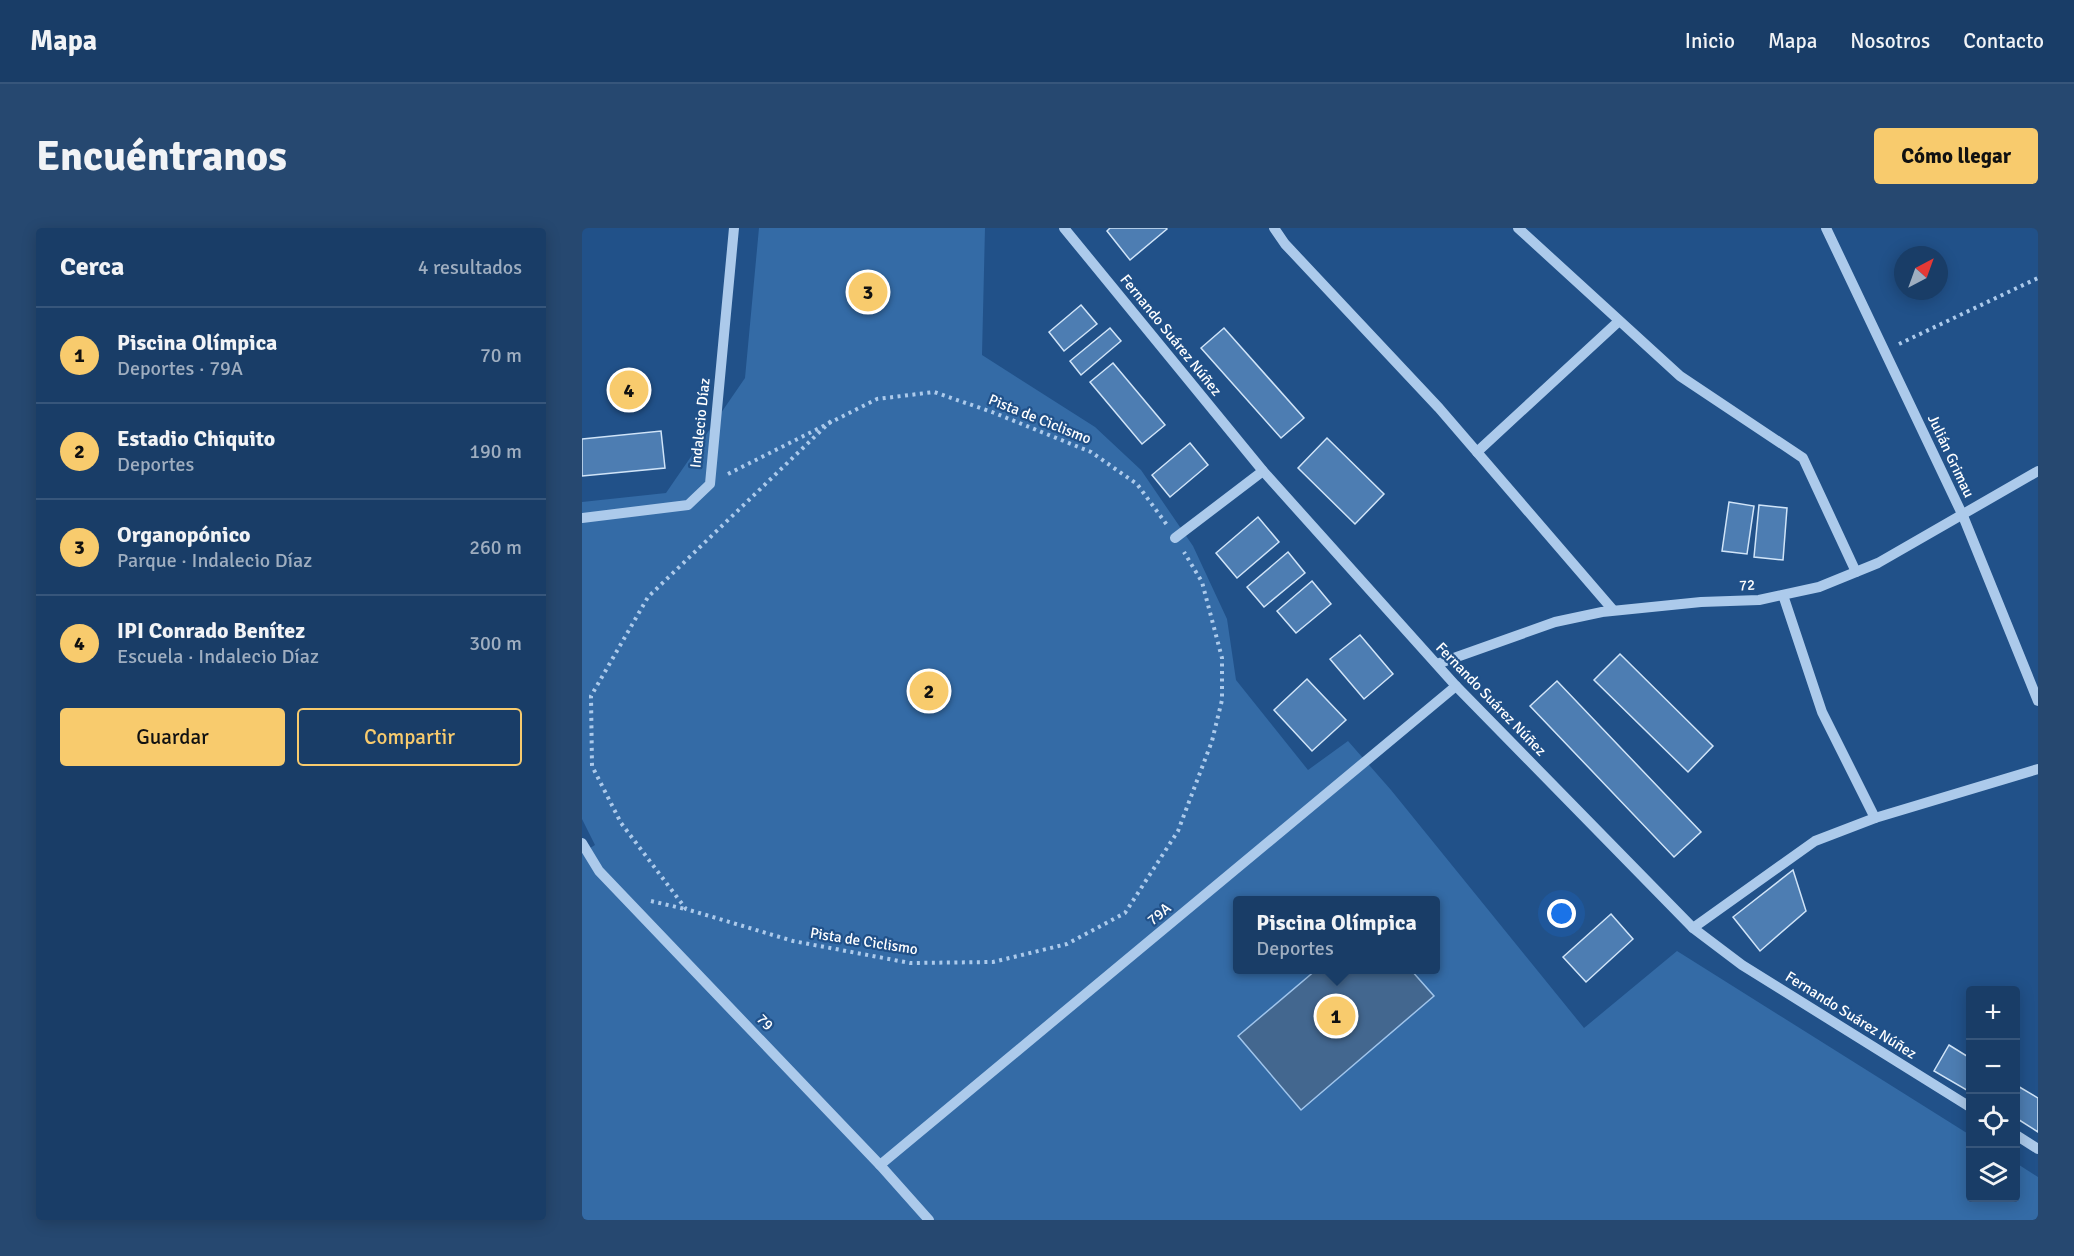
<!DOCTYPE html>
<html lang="es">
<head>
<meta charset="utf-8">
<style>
  :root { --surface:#193d67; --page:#264870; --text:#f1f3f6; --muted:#9faec0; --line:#37567b; --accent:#f8cb6d }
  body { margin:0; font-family:Signika,sans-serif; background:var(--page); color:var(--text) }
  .controls { position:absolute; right:18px; bottom:18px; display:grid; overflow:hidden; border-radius:6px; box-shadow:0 3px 15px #0003 }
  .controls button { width:54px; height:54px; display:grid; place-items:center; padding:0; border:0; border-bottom:2px solid var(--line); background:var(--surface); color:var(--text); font:30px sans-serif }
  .compass { position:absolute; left:1312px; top:18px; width:54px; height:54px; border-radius:50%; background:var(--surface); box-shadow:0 3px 15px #0003; rotate:41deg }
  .you { position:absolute; left:980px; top:686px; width:21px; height:21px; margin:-15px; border:4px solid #fff; border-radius:50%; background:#1a73e8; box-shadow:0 0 0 9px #1a73e833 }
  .badge { display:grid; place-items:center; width:39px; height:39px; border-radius:50%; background:var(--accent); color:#111; font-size:20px; font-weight:700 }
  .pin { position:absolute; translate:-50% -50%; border:3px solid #fff; box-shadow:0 2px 6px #0006 }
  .popup { position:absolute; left:651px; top:668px; width:207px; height:78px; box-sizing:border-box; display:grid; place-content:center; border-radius:6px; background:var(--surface); filter:drop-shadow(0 2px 4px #0005); font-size:20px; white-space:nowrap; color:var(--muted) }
  .popup b { font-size:22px; color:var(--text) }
  .popup::after { content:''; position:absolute; left:50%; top:100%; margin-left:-12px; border:12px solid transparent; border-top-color:var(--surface) }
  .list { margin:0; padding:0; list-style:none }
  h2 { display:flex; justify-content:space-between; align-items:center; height:78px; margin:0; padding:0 24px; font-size:26px }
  h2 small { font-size:20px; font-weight:400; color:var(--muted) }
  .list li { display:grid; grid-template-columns:39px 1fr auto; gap:18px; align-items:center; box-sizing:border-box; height:96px; padding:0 24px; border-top:2px solid var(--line) }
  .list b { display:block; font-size:22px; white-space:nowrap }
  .list p { margin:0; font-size:20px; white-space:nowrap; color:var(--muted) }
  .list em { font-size:20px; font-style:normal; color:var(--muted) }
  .actions { display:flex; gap:12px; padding:18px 24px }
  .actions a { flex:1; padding:14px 0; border:2px solid var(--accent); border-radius:6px; text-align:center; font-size:21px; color:var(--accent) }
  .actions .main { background:var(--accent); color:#111 }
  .icon { flex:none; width:33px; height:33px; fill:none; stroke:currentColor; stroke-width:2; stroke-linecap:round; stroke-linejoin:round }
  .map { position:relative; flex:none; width:1456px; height:992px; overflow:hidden; border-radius:6px }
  header { display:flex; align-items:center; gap:36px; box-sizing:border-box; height:84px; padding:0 30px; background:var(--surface); border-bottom:2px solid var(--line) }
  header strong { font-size:28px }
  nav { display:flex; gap:33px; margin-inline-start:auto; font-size:21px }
  .intro { display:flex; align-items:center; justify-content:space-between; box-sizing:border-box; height:144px; padding:0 36px }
  h1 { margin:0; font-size:42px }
  .button { padding:15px 27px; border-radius:6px; background:var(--accent); color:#111; font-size:21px; font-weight:700 }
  main { display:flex; gap:36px; padding:0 36px }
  aside { flex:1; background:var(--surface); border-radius:6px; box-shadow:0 3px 15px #0003 }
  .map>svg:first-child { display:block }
</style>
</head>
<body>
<header>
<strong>Mapa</strong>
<nav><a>Inicio</a><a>Mapa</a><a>Nosotros</a><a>Contacto</a></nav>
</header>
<div class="intro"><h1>Encuéntranos</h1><a class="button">Cómo llegar</a></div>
<main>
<aside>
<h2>Cerca<small>4 resultados</small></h2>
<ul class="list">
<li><span class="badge">1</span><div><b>Piscina Olímpica</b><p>Deportes · 79A</p></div><em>70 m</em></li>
<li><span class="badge">2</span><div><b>Estadio Chiquito</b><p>Deportes</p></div><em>190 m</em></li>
<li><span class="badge">3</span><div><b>Organopónico</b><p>Parque · Indalecio Díaz</p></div><em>260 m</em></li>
<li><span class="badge">4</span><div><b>IPI Conrado Benítez</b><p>Escuela · Indalecio Díaz</p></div><em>300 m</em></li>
</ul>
<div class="actions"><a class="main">Guardar</a><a>Compartir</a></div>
</aside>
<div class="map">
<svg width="1456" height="992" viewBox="0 0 1456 992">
  <rect width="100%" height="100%" fill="#215189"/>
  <path fill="#346ba6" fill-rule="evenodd" d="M177,0H403L400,127L513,199L559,242L611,318L645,391L654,452L726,542L766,513L809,562L1002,800L1095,723L1388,907V970H1434V935L1456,949V992H0V625L13,617L0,591V274L84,265L163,150ZM655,672H853V742H655Z"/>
  <path fill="#43678f" stroke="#a0c5ec" stroke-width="1.5" d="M734,742H829L852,768L719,882L656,808Z"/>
  <g fill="#4d7db2" stroke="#d0e4f8" stroke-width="1.5">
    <path d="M528,0H584L585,1L548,32L525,3Z"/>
    <path d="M499,77L515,96L482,123L467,104Z"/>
    <path d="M528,100L539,113L499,147L488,133Z"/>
    <path d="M642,100L722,190L699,210L619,120Z"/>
    <path d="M531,135L583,197L560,216L508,154Z"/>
    <path d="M79,203L83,240L0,248V211Z"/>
    <path d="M745,210L802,266L773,296L716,240Z"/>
    <path d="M608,215L626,237L588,269L570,247Z"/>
    <path d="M1147,274L1172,278L1165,326L1140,323Z"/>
    <path d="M1177,277L1205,280L1201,332L1172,329Z"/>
    <path d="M676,289L697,314L655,350L634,325Z"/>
    <path d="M706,324L723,345L682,379L665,359Z"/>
    <path d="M730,353L749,376L714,405L695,383Z"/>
    <path d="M778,407L811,446L782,471L748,431Z"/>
    <path d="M1038,426L1131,518L1106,544L1012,452Z"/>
    <path d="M725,451L764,492L730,523L692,482Z"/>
    <path d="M975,453L1119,604L1092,629L948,478Z"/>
    <path d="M1211,642L1224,683L1178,723L1151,689Z"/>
    <path d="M1029,686L1051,711L1004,754L981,729Z"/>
    <path d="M1367,817L1388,830V864L1352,843Z"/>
    <path d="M1434,857L1456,870V904L1434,890Z"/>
  </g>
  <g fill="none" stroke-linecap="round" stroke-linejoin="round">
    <g stroke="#accaeb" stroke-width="4" stroke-dasharray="3 4.5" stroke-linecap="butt">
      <path d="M1317,116L1456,50"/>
      <path d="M249,193L66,369L9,468L10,538L39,595L104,681L211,713L328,735L411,734L485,716L543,685L596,603L630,513L640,472V430L620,354L602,324"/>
      <path d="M146,246L295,171L352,164L410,184L509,224L555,256L585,297"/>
      <path d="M69,673L103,681"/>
    </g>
    <g stroke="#accaeb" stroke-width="10">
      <path d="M482,0L681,243L874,458L1111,700L1160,737L1388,879"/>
      <path d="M692,0L703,16L857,180L1031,382"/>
      <path d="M936,0L1098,148L1221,230L1274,344"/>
      <path d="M1244,0L1381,288L1456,473"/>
      <path d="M895,224L1037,93"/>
      <path d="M0,290L106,277L128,256L152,0"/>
      <path d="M593,310L681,243"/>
      <path d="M1201,367L1240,484L1293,590"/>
      <path d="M855,436L973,394L1020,384L1119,374L1177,372L1237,359L1296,335L1456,243"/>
      <path d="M0,615L17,643L298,937L347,992"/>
      <path d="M1111,700L1233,613L1293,590L1456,541"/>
      <path d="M1434,907L1456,921"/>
      <path d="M298,937L874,458"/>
    </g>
  </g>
  <g text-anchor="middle" stroke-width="4.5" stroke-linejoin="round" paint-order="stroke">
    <g font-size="15" fill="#fff" stroke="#215189">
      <text transform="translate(589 107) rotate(51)" y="5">Fernando Suárez Núñez</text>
      <text transform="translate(458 191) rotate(22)" y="5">Pista de Ciclismo</text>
      <text transform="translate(118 195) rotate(-84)" y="5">Indalecio Díaz</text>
      <text transform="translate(1369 228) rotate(65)" y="5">Julián Grimau</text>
      <text transform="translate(1165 357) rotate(-3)" y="5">72</text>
      <text transform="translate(909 471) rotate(46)" y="5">Fernando Suárez Núñez</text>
      <text transform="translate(577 686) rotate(-40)" y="5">79A</text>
      <text transform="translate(282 713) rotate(9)" y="5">Pista de Ciclismo</text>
      <text transform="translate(1269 787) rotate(32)" y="5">Fernando Suárez Núñez</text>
      <text transform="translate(183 794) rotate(46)" y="5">79</text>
    </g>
  </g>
</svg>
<div class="controls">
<button>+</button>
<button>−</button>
<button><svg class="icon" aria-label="locate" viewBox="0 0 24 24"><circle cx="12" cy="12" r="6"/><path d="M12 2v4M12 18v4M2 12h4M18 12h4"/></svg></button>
<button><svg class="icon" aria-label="layers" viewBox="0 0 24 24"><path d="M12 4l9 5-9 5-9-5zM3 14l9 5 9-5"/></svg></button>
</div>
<svg class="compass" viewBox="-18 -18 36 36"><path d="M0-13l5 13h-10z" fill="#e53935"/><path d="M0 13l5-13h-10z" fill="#9faec0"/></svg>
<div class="you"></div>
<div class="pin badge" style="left:754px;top:788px">1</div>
<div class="popup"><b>Piscina Olímpica</b>Deportes</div>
<div class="pin badge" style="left:347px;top:463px">2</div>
<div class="pin badge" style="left:286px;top:64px">3</div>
<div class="pin badge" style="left:47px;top:162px">4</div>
</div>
</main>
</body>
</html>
